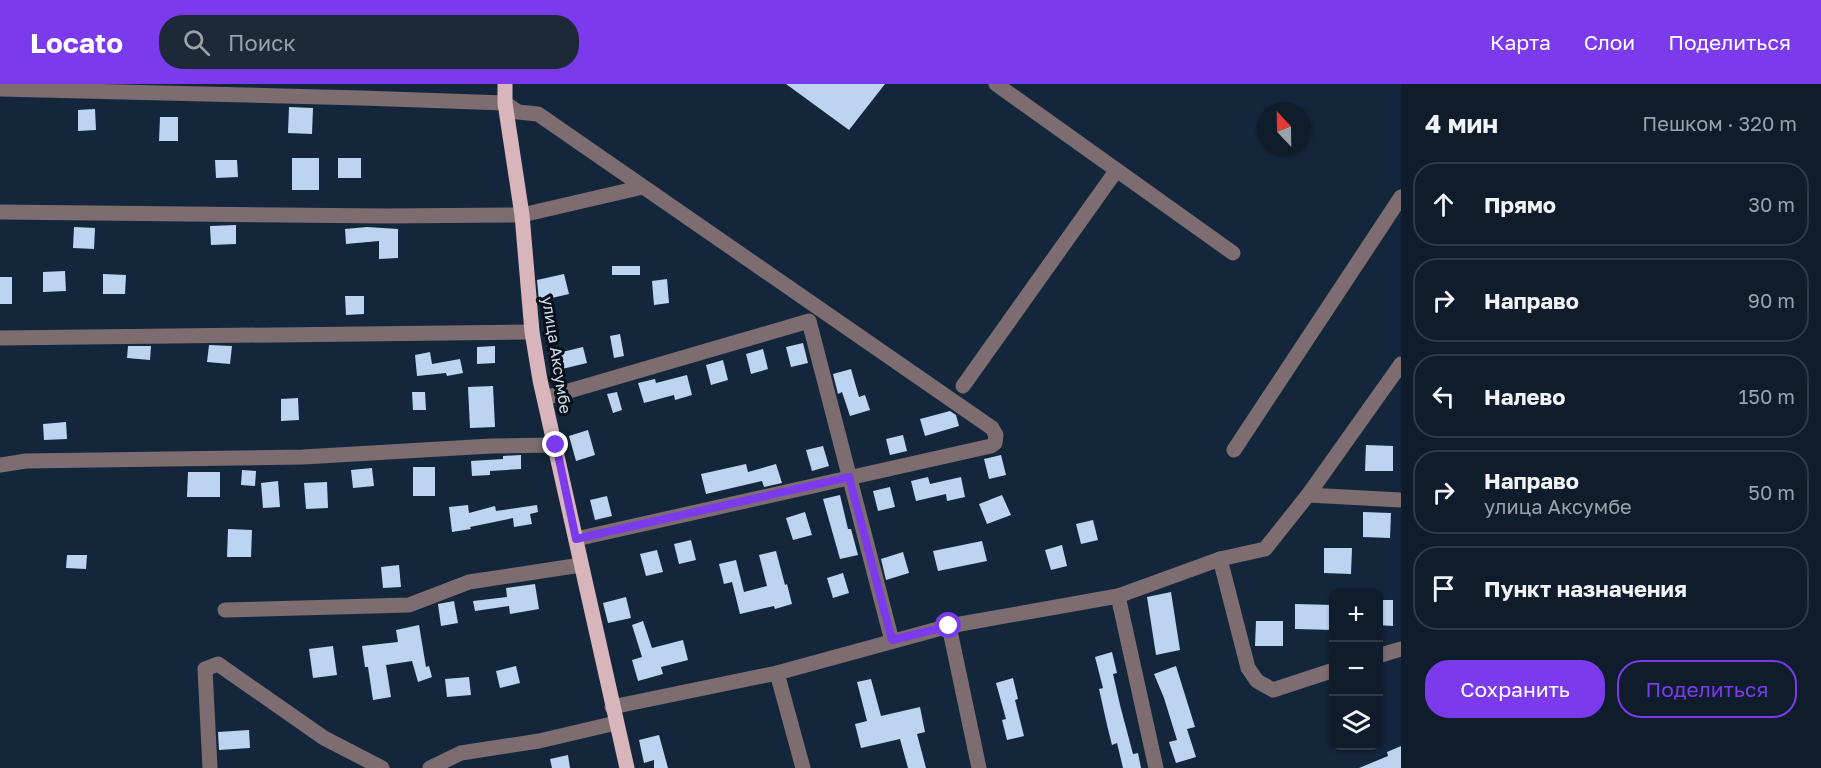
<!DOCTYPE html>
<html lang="ru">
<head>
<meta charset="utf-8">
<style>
  :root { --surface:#0f1c2c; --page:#1d2938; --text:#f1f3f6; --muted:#9ba1a9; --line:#2f3a48; --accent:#7c3aed }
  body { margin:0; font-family:"Golos Text",sans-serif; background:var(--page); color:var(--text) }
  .controls { position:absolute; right:18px; bottom:18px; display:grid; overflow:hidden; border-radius:12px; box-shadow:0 2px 4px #0004 }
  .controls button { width:54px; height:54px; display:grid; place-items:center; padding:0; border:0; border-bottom:2px solid var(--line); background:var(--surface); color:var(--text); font:30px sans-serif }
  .compass { position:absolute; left:1257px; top:18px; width:54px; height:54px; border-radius:50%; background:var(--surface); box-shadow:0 2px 4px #0004; rotate:338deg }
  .stop { position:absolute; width:18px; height:18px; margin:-14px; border:4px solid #7c3aed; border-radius:50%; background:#fff }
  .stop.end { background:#7c3aed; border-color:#fff; box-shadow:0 2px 6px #0008 }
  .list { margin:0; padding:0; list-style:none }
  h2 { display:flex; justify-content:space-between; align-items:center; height:78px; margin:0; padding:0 24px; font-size:26px }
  h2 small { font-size:20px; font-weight:400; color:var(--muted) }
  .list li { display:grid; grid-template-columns:39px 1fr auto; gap:18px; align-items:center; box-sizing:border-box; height:84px; margin:0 12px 12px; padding:0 12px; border:2px solid var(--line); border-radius:24px }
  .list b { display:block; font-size:22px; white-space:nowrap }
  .list p { margin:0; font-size:20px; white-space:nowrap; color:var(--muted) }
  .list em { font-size:20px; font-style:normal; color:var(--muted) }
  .actions { display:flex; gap:12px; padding:18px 24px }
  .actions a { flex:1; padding:14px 0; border:2px solid var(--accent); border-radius:24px; text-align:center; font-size:21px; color:var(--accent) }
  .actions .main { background:var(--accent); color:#fff }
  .icon { flex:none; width:33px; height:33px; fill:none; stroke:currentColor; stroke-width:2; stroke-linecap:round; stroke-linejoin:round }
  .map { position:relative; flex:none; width:1401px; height:684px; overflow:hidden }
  header { display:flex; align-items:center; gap:36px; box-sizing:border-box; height:84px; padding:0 30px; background:var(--accent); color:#fff }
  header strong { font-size:28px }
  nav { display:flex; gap:33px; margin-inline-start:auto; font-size:21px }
  .search { width:420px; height:54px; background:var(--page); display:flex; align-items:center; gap:15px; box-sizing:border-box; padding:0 21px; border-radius:24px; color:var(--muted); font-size:22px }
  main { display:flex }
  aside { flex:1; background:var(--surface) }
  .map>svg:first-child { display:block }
</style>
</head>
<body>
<header>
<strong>Locato</strong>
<div class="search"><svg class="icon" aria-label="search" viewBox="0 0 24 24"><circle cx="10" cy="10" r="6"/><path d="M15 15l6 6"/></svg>Поиск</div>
<nav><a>Карта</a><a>Слои</a><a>Поделиться</a></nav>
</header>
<main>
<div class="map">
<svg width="1401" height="684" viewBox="0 0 1401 684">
  <rect width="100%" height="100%" fill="#14263b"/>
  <g fill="#bdd4f0">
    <path d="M786,0H885L849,46Z"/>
    <path d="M289,23L313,24L312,50L288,49Z"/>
    <path d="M95,25L96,46L78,47V26Z"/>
    <path d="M160,33H178V57H159Z"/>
    <rect x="292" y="74" width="27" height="32"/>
    <rect x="338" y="74" width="23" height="20"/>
    <path d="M215,76H237L238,93L216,94Z"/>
    <path d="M236,141V160L211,161L210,142Z"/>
    <path d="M74,143L95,144L94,165L73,164Z"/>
    <path d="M367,143L398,145V174L379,175V157L346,160L345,145Z"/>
    <rect x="612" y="182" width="28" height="9"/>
    <path d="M65,187L66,207L43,208V188Z"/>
    <path d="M103,190L126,191L125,210H103Z"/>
    <path d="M564,190L569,210L539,217L537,196Z"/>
    <rect x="0" y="193" width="12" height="27"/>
    <path d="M667,195L669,219L654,221L652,197Z"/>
    <path d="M345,212H364V230L346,231Z"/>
    <path d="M620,250L624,272L614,274L610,252Z"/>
    <path d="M803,259L808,279L791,283L786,263Z"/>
    <path d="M209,261L232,262L230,280L207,278Z"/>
    <path d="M128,262H151L150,276L127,274Z"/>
    <path d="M495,262V279L477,280V263Z"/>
    <path d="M583,263L587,279L562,285L558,269Z"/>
    <path d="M763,265L768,285L751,290L746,270Z"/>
    <path d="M430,268L432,280L460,275L463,289L447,292L446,289L417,292L415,271Z"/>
    <path d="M723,276L728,296L711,301L706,281Z"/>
    <path d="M851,285L859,313L865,311L870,326L850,332L842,308L838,310L833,290Z"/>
    <path d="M687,291L692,311L675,316L674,311L644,319L638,299L655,295L656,299Z"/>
    <path d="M493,302L495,343L470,344L468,303Z"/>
    <path d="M412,308H425L426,326H413Z"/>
    <path d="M617,308L622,326L613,329L607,310Z"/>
    <path d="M298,314L299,336L281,337V315Z"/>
    <path d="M950,327L956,331L959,342L925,352L920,335Z"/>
    <path d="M66,338L67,355L44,356L43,340Z"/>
    <path d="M588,346L595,371L576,377L569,352Z"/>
    <path d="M903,351L907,367L890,371L886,355Z"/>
    <path d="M1366,361L1393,362V387H1365Z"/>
    <path d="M823,362L829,382L812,387L806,366Z"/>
    <path d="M521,371V385L490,387V391L472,392L471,377L503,375V372Z"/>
    <path d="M1001,371L1006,391L989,395L984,375Z"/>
    <path d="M746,380L748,388L776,380L782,399L764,403L762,397L706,410L701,390Z"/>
    <rect x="413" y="383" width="22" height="29"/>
    <path d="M372,384L374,402L353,404L351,386Z"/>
    <path d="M242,386L256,387L255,402L241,401Z"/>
    <path d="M188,388H220V413H187Z"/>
    <path d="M928,393L930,400L961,393L965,413L947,417L946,410L916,417L911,397Z"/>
    <path d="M278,397L280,423L263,424L261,399Z"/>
    <path d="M327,398L328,424L306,425L304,399Z"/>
    <path d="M890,403L895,423L878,427L873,407Z"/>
    <path d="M840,411L848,445H851L858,471L840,475L823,415Z"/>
    <path d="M1002,411L1011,431L987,440L979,420Z"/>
    <path d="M607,412L612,432L595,436L590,416Z"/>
    <path d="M468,421L469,429L495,422L496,427L537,421L538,428L530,430L532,440L514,443L513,434L470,443L471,445L452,448L449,423Z"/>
    <path d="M805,428L812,451L793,456L786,434Z"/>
    <path d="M1363,428L1391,429L1390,454L1363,453Z"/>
    <path d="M1093,436L1098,456L1081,460L1076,440Z"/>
    <path d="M228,445L252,446L251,473H227Z"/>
    <path d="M691,456L696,476L679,480L674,460Z"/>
    <path d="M982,457L987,477L938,487L933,467Z"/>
    <path d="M1062,461L1067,482L1051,486L1045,466Z"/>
    <path d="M1324,464H1352L1351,490L1324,489Z"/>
    <path d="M657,466L663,488L646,492L640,470Z"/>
    <path d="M776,467L785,501L787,500L792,520L775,525L774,522L740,530L732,498L724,500L719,480L736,476L744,508L767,502L759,471Z"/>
    <path d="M903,468L909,489L886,496L881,475Z"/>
    <path d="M67,471H87L86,485L66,484Z"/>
    <path d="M399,481L401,503L383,504L381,483Z"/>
    <path d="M843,489L849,509L833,514L827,494Z"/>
    <path d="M535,500L539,525L510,530L509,522L475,527L473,517L507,513L506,504Z"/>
    <path d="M1171,508L1180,566L1156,571L1147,513Z"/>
    <path d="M626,513L631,534L608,539L603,519Z"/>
    <path d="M1378,516H1393V542L1378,541Z"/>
    <path d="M454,517L458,539L441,542L438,520Z"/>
    <path d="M1295,520L1334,521V546L1295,545Z"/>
    <path d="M643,537L652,564L683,556L688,576L661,583L663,590L638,597L632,576L642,573L632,541Z"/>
    <path d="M1256,537H1283V562H1255Z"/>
    <path d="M419,541L426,583L429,582L432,593L418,598L412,577L386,581L391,613L373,616L368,583H365L362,562L398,558L396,546Z"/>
    <path d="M333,562L337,591L313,594L309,565Z"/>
    <path d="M1112,568L1117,589L1113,590L1120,621L1133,670L1138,669L1141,684H1123L1117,659L1112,661L1107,641L1099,605L1103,604L1095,573Z"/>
    <path d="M516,582L520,599L500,604L496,587Z"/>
    <path d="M1176,582L1195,643L1187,645L1196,673L1176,679L1169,658L1177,656L1164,614L1154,590Z"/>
    <path d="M469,593L471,611L447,613L445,595Z"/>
    <path d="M1013,594L1018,615L1015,616L1024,652L1007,656L1002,636L1006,635L996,599Z"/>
    <path d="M871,595L881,632L920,623L925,648L917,650L926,684H908L900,655L861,664L855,640L867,637L857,598Z"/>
    <path d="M249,646L250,664L219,666L218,648Z"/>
    <path d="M659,651L668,684H654V676L644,679L639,656Z"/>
    <path d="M1401,662V684H1359L1388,672L1387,668Z"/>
    <path d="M568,671L570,684H552L550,675Z"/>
  </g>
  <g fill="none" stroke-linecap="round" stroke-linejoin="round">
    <g stroke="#7d6d70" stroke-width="15">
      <path d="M996,0L1233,169"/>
      <path d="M0,5L362,14L505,19L518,28L538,30L992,344L996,351L995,359L991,362L576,455"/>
      <path d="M0,128L386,132L522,131L643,103"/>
      <path d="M0,254L532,248"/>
      <path d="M963,302L1116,87"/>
      <path d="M545,314L809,237L892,557"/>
      <path d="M1234,366L1401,113"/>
      <path d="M0,381L26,377L303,373L491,362L556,361"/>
      <path d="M1308,411L1401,416"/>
      <path d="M1220,475L1248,584L1257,597L1273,606L1334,586"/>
      <path d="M1118,512L1156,684"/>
      <path d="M225,526L409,521L469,498L581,481"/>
      <path d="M949,542L979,684"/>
      <path d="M1378,572L1401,565"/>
      <path d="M777,589L803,684"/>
      <path d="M612,623L777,589L949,542L1118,512L1220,475L1265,465L1308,411L1401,280"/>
      <path d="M210,684L205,585L218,580L324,654L382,684"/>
      <path d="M430,684L461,669L539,657L616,639"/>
    </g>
    <path stroke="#d7b5bb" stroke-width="15" d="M505,0V19L522,131L532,248L540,296L627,684"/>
  </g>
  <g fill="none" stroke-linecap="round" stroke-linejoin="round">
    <path stroke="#7c3aed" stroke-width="8" d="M556,361L576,455L849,393L892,556L949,542"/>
  </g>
  <g text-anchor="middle" stroke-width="6" stroke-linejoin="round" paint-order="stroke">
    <g font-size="16" fill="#d2deec" stroke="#070f18">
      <text transform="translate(557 271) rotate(81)" y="6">улица Аксумбе</text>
    </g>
  </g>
</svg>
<div class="controls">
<button>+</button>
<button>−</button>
<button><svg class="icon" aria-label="layers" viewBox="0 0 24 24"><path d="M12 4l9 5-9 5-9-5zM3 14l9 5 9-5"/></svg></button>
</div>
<svg class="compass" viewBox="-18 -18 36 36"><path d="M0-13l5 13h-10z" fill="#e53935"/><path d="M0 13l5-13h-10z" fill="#9ba1a9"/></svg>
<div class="stop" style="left:949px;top:542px"></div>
<div class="stop end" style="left:556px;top:361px"></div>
</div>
<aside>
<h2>4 мин<small>Пешком · 320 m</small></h2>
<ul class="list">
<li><svg class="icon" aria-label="ahead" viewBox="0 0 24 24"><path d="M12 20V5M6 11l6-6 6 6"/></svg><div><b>Прямо</b></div><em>30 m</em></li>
<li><svg class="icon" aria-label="right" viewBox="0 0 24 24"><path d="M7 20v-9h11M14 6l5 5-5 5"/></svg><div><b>Направо</b></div><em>90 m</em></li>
<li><svg class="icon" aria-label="left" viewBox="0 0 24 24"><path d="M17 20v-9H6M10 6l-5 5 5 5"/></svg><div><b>Налево</b></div><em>150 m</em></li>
<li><svg class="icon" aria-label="right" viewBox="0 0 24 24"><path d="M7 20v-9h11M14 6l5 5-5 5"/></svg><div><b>Направо</b><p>улица Аксумбе</p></div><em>50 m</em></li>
<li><svg class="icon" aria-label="arrive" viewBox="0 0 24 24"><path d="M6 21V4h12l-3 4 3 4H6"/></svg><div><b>Пункт назначения</b></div></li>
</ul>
<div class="actions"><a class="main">Сохранить</a><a>Поделиться</a></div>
</aside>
</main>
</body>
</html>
